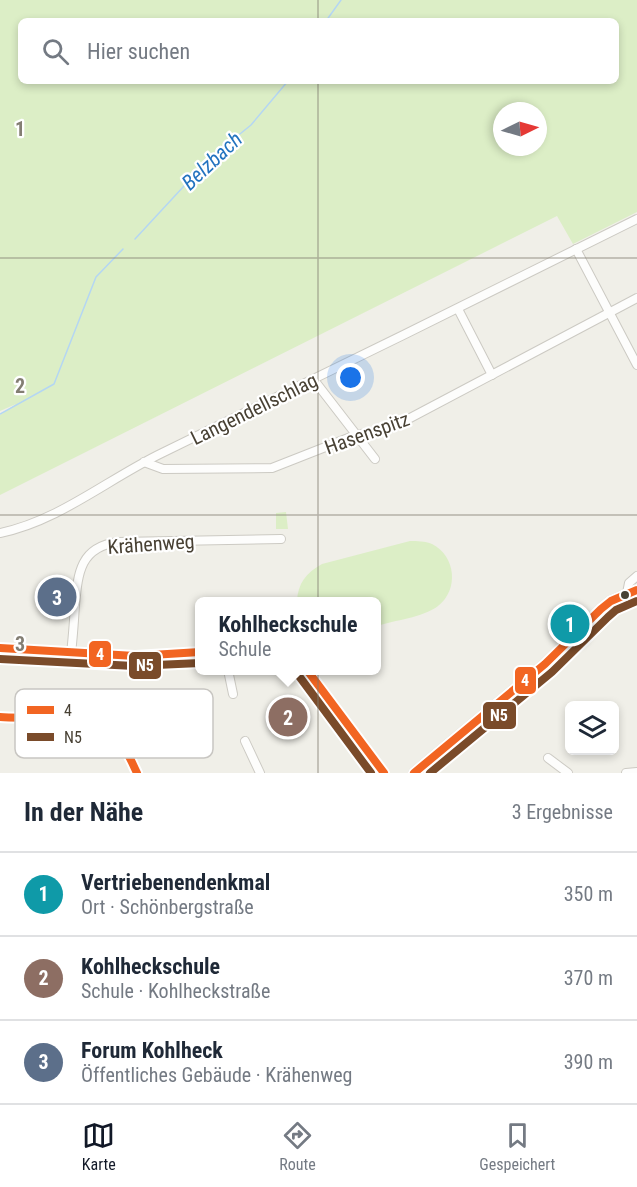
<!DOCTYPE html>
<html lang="de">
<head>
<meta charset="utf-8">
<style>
  :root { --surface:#fff; --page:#f2f2f3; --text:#1f2937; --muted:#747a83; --line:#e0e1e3; --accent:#111827 }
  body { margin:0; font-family:"Roboto Condensed",sans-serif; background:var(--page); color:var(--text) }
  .controls { position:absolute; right:18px; bottom:18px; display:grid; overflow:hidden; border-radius:9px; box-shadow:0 3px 9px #0003 }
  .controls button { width:54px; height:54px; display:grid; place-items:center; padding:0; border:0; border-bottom:2px solid var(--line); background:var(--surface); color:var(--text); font:30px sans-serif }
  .compass { position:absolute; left:493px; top:102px; width:54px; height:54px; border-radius:50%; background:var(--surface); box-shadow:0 3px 9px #0003; rotate:85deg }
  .you { position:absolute; left:351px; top:378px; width:21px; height:21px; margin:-15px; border:4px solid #fff; border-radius:50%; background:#1a73e8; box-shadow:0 0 0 9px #1a73e833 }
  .badge { display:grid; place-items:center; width:39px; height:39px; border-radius:50%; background:var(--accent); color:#fff; font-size:20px; font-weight:700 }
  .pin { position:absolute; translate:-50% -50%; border:3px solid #fff; box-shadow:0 2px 6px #0006 }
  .popup { position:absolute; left:195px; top:597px; width:186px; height:78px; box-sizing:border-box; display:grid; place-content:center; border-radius:9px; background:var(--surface); filter:drop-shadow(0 2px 4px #0005); font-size:20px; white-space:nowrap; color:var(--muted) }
  .popup b { font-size:22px; color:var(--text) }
  .popup::after { content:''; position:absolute; left:50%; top:100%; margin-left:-12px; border:12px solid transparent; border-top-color:var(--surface) }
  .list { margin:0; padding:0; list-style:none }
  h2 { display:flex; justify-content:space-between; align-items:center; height:78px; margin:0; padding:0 24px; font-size:26px }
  h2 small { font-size:20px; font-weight:400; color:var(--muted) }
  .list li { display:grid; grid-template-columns:39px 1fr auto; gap:18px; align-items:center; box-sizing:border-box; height:84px; padding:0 24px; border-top:2px solid var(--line) }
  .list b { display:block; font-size:22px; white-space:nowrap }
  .list p { margin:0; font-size:20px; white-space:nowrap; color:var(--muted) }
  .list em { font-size:20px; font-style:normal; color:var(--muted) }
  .icon { flex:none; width:33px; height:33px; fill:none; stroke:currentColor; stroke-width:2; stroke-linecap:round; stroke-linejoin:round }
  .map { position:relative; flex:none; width:637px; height:773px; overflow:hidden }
  .search { position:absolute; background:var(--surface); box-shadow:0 3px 9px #0003; left:18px; right:18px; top:18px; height:66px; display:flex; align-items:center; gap:15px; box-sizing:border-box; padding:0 21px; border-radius:9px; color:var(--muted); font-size:22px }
  .sheet { height:330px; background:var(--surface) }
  nav { display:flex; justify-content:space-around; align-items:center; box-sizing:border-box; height:84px; border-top:2px solid var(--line); background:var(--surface); font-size:16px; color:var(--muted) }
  nav a { display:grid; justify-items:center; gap:3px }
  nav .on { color:var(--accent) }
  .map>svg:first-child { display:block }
</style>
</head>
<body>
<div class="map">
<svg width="637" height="773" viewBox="0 0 637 773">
  <rect width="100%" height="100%" fill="#f0efe8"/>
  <g fill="#dceec6" fill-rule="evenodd">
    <path d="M0,0H637V212L573,244L557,216L0,495V415L16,404L0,411ZM21,21H616V81H21ZM502,111H538V147H502Z"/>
    <path d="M286,512L288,529H276V513Z"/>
    <path d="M410,541C417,541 425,541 432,544C456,556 459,590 438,606C422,618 395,620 377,626L376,602L297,601C298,583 306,573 322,564Z"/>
  </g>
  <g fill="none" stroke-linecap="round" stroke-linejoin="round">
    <g stroke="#b4d6f3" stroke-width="1.5">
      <path d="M326,21L341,0"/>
      <path d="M135,239L209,159L251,125L288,81"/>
      <path d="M0,414L54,384L96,277L123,249"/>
    </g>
    <defs>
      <g id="minor">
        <path d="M576,249L637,365"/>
        <path d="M458,309L492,375"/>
        <path d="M314,380L375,459"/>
        <path d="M144,462L163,469L272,468L356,435L385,430L395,426L637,298"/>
        <path d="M0,533C59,521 108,479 162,453C321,376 479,298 637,219"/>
        <path d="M627,593L629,583L637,576"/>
        <path d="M0,648L135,656L200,652"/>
        <path d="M71,653C73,637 74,621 75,605C78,573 80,547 118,542L281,539"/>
        <path d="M228,670L233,694"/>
        <path d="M307,670L384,773"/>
        <path d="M0,717C29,719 96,717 115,736C126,746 131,760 137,773"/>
        <path d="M245,741L260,773"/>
        <path d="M548,758L568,773"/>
        <path d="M626,773L637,772"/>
      </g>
      <path id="tertiary" d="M414,773L545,664L601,609L611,601L637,590"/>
    </defs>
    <use href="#minor" stroke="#cccac3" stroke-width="10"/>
    <use href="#tertiary" stroke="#cccac3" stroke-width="12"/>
    <use href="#minor" stroke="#fdfdfc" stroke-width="8"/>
    <use href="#tertiary" stroke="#fdfdfc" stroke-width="9"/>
    <defs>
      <g id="bus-1">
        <path d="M0,648L135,656L200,652"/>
        <path d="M307,670L384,773"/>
        <path d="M0,717C32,719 90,715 115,736C126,746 131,761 137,773"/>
        <path d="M414,773L545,664L601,609L611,601L637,590"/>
      </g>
      <g id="bus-2">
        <path d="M0,659L134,666L200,663"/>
        <path d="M299,676L371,773"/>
        <path d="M430,773L552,672L608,617L616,610L637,601"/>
      </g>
    </defs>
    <use href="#bus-1" stroke="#fff" stroke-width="12"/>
    <use href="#bus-2" stroke="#fff" stroke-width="12"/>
    <use href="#bus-1" stroke="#f26522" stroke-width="8"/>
    <use href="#bus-2" stroke="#7a4b2a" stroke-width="8"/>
  </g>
  <path fill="none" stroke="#837e73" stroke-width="1.5" stroke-opacity="0.55" d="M318,0V21M318,81V773M0,258H637M0,515H637"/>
  <circle fill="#484134" stroke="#fff" stroke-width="2" cx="625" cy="595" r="5"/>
  <g text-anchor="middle" stroke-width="4.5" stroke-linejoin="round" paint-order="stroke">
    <g font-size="20" fill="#484134" stroke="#fff">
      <text transform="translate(254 409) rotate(-26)" y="7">Langendellschlag</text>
      <text transform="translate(367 433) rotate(-20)" y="7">Hasenspitz</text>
      <text transform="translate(151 544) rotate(-4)" y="7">Krähenweg</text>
    </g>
    <g font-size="21" font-style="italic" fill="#2273bf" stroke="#fff">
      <text transform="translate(212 161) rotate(-43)" y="7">Belzbach</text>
    </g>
  </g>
  <rect x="15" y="689" width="198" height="69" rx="9" fill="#fff" stroke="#c8c6c2" stroke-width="1.5"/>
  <rect x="27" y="706" width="27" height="8" fill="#f26522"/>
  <rect x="27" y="733" width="27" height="8" fill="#7a4b2a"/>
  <g font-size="16" fill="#484134">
    <text x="64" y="716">4</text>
    <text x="64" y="743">N5</text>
  </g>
  <g font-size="20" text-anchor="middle" font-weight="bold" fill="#837e73" stroke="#fff" stroke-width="4.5" stroke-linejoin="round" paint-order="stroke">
    <text x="20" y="136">1</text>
    <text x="20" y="393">2</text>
    <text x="20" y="651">3</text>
  </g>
  <g stroke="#fff" stroke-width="2">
    <rect x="88" y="640" width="24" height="28" rx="6" fill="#f26522"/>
    <rect x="128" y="651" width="34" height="29" rx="6" fill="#7a4b2a"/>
    <rect x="514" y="666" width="23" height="29" rx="6" fill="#f26522"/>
    <rect x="482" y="701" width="35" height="29" rx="6" fill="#7a4b2a"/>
  </g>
  <g font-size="16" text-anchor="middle" font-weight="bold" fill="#fff">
    <text x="100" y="660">4</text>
    <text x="145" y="671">N5</text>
    <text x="525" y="686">4</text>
    <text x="499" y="721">N5</text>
  </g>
</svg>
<div class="controls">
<button><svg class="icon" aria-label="layers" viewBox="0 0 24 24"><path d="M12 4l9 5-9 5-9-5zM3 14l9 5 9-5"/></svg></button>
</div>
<svg class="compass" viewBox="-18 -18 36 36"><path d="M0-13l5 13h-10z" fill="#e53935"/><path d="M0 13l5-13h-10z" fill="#747a83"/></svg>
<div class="you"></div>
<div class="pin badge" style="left:570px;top:624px;background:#0f9aa8">1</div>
<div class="pin badge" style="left:288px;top:717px;background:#8d6e63">2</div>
<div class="popup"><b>Kohlheckschule</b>Schule</div>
<div class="pin badge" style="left:57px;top:597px;background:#5c6f8a">3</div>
<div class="search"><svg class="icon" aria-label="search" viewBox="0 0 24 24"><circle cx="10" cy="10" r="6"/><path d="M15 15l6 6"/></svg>Hier suchen</div>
</div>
<section class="sheet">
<h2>In der Nähe<small>3 Ergebnisse</small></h2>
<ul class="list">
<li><span class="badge" style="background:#0f9aa8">1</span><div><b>Vertriebenendenkmal</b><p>Ort · Schönbergstraße</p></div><em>350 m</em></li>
<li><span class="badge" style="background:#8d6e63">2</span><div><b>Kohlheckschule</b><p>Schule · Kohlheckstraße</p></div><em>370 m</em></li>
<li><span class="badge" style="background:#5c6f8a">3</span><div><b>Forum Kohlheck</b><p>Öffentliches Gebäude · Krähenweg</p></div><em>390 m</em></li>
</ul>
</section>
<nav>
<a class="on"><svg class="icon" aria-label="map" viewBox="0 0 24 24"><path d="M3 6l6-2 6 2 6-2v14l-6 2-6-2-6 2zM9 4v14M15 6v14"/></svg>Karte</a>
<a><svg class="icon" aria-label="directions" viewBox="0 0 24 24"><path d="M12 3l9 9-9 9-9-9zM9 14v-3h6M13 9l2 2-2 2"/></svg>Route</a>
<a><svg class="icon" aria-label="saved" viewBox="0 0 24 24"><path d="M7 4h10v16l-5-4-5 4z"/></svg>Gespeichert</a>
</nav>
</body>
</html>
